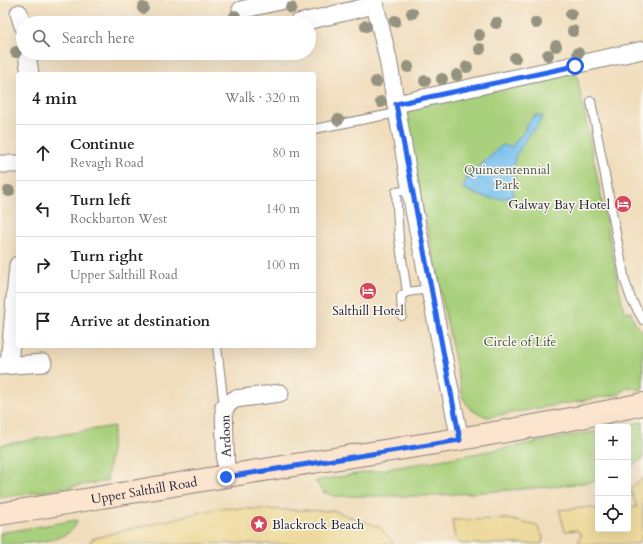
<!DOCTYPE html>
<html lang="en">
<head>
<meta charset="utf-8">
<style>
  :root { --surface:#fff; --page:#f6f6f6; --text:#222; --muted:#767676; --line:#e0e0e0 }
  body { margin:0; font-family:Cardo,serif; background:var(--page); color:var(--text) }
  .controls { position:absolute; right:12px; bottom:12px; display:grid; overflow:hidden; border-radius:4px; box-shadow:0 4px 16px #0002 }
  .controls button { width:36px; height:36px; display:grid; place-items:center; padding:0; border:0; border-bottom:1px solid var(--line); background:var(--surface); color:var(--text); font:20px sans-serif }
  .stop { position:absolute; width:12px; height:12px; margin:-9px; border:3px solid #2563eb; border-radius:50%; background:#fff }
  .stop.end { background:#2563eb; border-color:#fff; box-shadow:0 1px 4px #0008 }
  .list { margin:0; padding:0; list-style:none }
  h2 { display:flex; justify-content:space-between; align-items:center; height:52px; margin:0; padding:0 16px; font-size:17px }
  h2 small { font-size:13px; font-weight:400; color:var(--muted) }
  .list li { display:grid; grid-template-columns:26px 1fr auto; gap:12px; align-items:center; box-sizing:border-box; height:56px; padding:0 16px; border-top:1px solid var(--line) }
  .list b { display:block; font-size:15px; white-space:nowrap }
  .list p { margin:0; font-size:13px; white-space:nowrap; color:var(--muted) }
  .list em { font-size:13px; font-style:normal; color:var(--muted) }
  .icon { flex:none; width:22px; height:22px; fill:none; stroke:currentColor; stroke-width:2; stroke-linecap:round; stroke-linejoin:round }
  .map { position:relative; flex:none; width:643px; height:544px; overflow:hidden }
  .search { position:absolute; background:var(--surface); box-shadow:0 4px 16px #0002; left:16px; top:16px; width:300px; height:44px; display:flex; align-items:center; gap:10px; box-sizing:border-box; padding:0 14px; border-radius:22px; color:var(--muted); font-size:15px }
  .panel { position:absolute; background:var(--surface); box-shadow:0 4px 16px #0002; left:16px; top:72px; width:300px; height:276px; border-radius:4px }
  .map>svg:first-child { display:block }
</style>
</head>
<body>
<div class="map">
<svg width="643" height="544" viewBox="0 0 643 544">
  <rect width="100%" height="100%" fill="#fbf7ec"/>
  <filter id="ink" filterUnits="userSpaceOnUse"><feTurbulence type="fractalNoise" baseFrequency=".025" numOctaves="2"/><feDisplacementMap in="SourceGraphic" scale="8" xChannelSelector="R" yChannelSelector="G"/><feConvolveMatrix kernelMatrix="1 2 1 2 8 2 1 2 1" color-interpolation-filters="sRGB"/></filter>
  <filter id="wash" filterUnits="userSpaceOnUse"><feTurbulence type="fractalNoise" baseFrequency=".012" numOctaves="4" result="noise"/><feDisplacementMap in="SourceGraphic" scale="16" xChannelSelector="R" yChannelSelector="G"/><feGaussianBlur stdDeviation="0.9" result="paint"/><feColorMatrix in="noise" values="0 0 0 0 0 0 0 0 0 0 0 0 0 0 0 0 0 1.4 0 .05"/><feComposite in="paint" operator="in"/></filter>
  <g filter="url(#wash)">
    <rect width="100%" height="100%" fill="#f0ddbc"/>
    <g fill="#a9d07b" stroke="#66795b">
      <path d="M576,71L624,312H631L635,324L643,331V388L638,390L633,387L625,388L620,394L487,417L470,409L463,398L402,109Z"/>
      <path d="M643,422V458L628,469V427H618Z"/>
      <path d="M114,426L107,481L0,498V445Z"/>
      <path d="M598,431L597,481L560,486L432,496H334L323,492L315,481L446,459Z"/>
      <path d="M77,520C74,544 21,544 0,544V533Z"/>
    </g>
    <g fill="#eeda9e" stroke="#887e6c">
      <path d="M643,478V534L638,544H578L581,535L577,530L565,531L559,510L591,507L598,510V529H628V507H637L630,489Z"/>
      <path d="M219,508L334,511L380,527L394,544H89L92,539L113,533Z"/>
      <path d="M508,519L537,526L543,537L542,544H461L455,538L452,520Z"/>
    </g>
    <path fill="#78c0f0" stroke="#4d7196" d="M535,115L543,116L535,130H532L515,157L513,196C492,202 481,197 463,188L470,170L479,167L502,145L511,147L526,129L524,128Z"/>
  </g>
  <g filter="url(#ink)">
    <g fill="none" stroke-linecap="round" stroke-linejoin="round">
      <defs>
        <g id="service">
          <path d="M591,101L625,281L631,299L643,320"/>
          <path d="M314,129L397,113"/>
          <path d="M407,292L399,239L396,192L411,190"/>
          <path d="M402,316L401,296L407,292L430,289"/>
          <path d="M217,346L224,407"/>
        </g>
        <g id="minor">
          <path d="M374,0L388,59L415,215L460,440"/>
          <path d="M241,10L284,0"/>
          <path d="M19,13L23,26"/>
          <path d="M298,23L375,5"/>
          <path d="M27,53L30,74"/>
          <path d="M396,104L643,50"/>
          <path d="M0,164H18"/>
          <path d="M9,365L18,265"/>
          <path d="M0,366L43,363"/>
          <path d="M226,477L224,407L235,399L280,393"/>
        </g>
        <g id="secondary">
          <path id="s1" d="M0,514C111,496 222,476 333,459C437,443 540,427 643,404"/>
        </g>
      </defs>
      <use href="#service" stroke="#89807c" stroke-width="10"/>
      <use href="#minor" stroke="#89807c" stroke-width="19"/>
      <use href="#secondary" stroke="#89807c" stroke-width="24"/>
      <use href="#service" stroke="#fff" stroke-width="8"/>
      <use href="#minor" stroke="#fff" stroke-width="17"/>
      <use href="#secondary" stroke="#fbe5cf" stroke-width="22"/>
    </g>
    <g fill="#959380">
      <circle cx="143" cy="8" r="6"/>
      <circle cx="291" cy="8" r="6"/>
      <circle cx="412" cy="13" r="6"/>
      <circle cx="571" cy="14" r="6"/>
      <circle cx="235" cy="16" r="6"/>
      <circle cx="395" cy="21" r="6"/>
      <circle cx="496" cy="23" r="6"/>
      <circle cx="536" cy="23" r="6"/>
      <circle cx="366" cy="26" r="6"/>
      <circle cx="573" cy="31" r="6"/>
      <circle cx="479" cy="35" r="6"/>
      <circle cx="556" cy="46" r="6"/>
      <circle cx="480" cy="49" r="6"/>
      <circle cx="16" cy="52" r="6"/>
      <circle cx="578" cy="53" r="6"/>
      <circle cx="548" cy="55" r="6"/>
      <circle cx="515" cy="58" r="6"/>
      <circle cx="408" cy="67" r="6"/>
      <circle cx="467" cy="67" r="6"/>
      <circle cx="457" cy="75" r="6"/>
      <circle cx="442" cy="79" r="6"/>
      <circle cx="425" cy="81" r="6"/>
      <circle cx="376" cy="82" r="6"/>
      <circle cx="381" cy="102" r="6"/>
      <circle cx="338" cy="120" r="6"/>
      <circle cx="9" cy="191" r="6"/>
    </g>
  </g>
  <g fill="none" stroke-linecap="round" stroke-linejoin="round" filter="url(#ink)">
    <path stroke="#2563eb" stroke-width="5" d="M226,477L460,440L396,104L575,66"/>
  </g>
  <defs>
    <symbol id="hotel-disc" viewBox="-11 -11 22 22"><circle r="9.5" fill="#d1495b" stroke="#fbf7ec"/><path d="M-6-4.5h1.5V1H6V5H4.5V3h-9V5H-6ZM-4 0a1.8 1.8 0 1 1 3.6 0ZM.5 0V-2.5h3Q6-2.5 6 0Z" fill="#fff"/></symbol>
    <symbol id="sight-disc" viewBox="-11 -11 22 22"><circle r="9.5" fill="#d1495b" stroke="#fbf7ec"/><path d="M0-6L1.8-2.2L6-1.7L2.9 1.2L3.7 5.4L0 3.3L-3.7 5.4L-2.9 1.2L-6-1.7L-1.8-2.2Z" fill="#fff"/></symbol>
  </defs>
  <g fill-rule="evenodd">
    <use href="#hotel-disc" x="613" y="194" width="20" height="20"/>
    <use href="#hotel-disc" x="358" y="281" width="20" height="20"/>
    <use href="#sight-disc" x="249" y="514" width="20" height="20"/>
  </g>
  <g text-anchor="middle" stroke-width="3" stroke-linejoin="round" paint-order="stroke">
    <g font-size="13" fill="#4a564e" stroke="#fbf7ec">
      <text x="507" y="174">Quincentennial<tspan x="507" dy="15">Park</tspan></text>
      <text x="520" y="346">Circle of Life</text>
    </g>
    <g font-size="13" fill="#22223b" stroke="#fbf7ec" text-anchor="end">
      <text x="610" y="209">Galway Bay Hotel</text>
      <text x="368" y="315" text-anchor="middle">Salthill Hotel</text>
      <text x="272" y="529" text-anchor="start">Blackrock Beach</text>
    </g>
    <g font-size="13" fill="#22223b" stroke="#fbf7ec">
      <text transform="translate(225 436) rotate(-92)" y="5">Ardoon</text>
      <text dy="5" stroke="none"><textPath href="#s1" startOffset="146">Upper Salthill Road</textPath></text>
    </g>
  </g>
</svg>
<div class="controls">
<button>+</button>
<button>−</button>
<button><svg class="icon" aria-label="locate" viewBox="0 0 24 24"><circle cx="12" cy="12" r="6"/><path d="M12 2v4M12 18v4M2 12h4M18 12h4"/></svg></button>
</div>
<div class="stop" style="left:575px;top:66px"></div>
<div class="stop end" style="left:226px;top:477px"></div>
<div class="search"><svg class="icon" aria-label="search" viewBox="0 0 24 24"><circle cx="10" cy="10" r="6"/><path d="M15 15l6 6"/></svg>Search here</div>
<section class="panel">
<h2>4 min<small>Walk · 320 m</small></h2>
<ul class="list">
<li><svg class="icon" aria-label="ahead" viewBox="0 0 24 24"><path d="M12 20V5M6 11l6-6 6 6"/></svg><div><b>Continue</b><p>Revagh Road</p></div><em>80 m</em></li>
<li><svg class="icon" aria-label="left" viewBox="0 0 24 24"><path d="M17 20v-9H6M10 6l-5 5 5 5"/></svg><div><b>Turn left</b><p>Rockbarton West</p></div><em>140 m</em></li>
<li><svg class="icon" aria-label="right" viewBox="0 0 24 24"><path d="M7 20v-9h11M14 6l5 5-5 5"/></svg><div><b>Turn right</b><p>Upper Salthill Road</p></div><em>100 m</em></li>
<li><svg class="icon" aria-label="arrive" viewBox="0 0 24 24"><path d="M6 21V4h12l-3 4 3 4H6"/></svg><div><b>Arrive at destination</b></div></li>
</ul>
</section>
</div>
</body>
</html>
